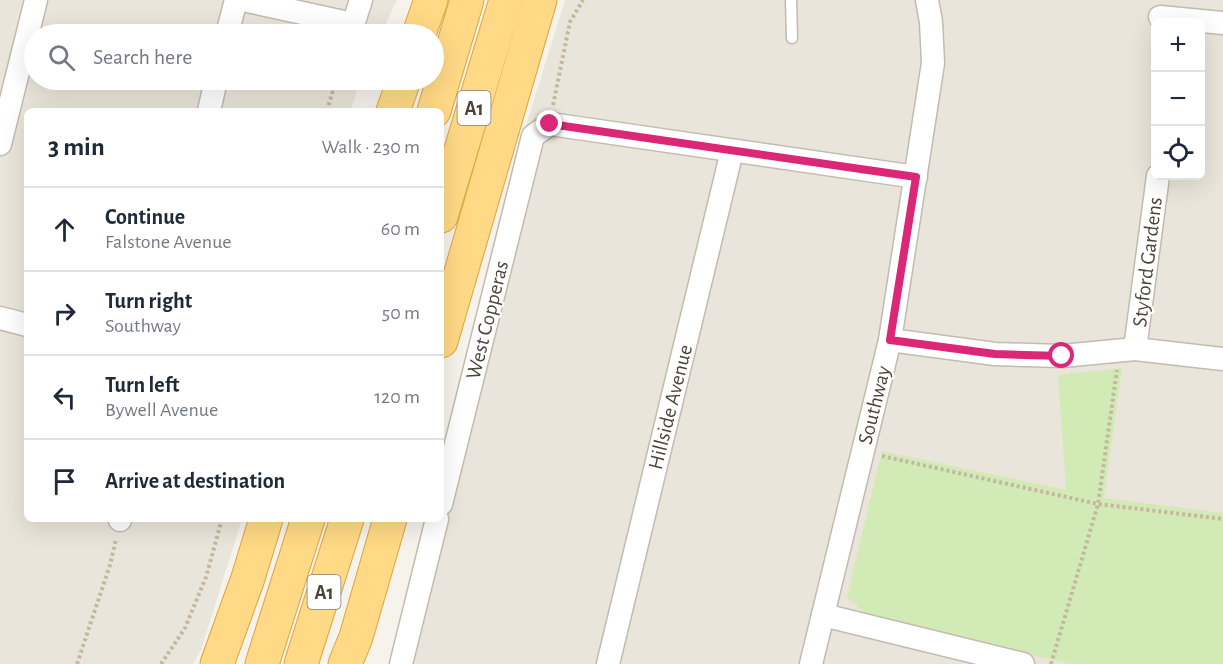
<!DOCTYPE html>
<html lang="en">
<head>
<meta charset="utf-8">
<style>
  :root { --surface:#fff; --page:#f2f2f3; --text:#1f2937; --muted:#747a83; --line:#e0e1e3 }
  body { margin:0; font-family:"Alegreya Sans",sans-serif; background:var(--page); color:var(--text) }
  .controls { position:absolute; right:18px; top:18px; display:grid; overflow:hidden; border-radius:9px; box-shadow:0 6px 24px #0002 }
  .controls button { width:54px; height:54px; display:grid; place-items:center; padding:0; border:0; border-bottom:2px solid var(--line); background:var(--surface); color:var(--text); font:30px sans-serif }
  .stop { position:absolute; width:18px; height:18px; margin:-14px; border:4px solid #db2777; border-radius:50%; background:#fff }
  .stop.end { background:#db2777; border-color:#fff; box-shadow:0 2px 6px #0008 }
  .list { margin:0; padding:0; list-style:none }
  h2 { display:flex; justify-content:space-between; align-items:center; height:78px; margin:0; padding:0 24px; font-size:26px }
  h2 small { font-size:20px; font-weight:400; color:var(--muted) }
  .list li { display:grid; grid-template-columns:39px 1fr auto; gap:18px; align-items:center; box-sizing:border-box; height:84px; padding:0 24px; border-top:2px solid var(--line) }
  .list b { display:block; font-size:22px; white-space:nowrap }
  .list p { margin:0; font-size:20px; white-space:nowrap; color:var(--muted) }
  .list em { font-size:20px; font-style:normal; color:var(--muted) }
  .icon { flex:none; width:33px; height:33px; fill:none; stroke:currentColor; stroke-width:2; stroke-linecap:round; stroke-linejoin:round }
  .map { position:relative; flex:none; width:1223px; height:664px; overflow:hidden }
  .search { position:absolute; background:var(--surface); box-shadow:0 6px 24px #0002; left:24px; top:24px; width:420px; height:66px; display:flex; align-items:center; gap:15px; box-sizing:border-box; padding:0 21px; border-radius:33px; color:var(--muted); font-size:22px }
  .panel { position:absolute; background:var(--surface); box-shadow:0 6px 24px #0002; left:24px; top:108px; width:420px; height:414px; border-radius:9px }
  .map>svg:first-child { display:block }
</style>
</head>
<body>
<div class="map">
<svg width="1223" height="664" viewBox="0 0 1223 664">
  <rect width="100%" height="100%" fill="#f6f3ec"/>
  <g fill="#eae5da" fill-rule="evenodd">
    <path d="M0,0H397L381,34H34V80H360L351,111H27V519H242L201,650L193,664H0Z"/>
    <path d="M565,0H1223V664H390L426,519H441V459L528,119ZM1156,22H1200V176H1156Z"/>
  </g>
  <path fill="#d2eab5" d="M1122,368L1104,498L1223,513V664H1070L867,615L847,597L882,451L1066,490L1058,375Z"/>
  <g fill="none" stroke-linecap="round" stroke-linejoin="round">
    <defs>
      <path id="service" d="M791,0L792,38"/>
      <g id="minor">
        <path d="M243,0L353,24"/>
        <path d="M1160,17L1223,23"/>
        <path d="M227,34L236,0"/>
        <path d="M350,34L361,0"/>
        <path d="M209,111L216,80"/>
        <path d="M0,144L36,0"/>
        <path d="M0,318L27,325"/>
        <path d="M890,340L995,354L1062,356L1135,349L1223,359"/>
        <path d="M1135,349L1158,176"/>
        <path d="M441,504L533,136L550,124L916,177"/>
        <path d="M120,520V519"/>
        <path d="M823,615L1023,664"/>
        <path d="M401,664L437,519"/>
        <path d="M608,664L732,151"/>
        <path d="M811,664L890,340L933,63L931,22L927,0"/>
      </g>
      <g id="trunk">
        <path d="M419,34L431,0"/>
        <path d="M393,111L404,80"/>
        <path d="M434,111L467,0"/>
        <path d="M441,216L506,0"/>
        <path d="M441,341L540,0"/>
        <path d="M217,664L248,578L266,519"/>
        <path d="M262,664L308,519"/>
        <path d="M301,664L347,519"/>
        <path d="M345,664L356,637L390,519"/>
      </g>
    </defs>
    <use href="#service" stroke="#c2bbae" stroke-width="13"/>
    <use href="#minor" stroke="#c2bbae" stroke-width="25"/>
    <use href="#trunk" stroke="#e0a43c" stroke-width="35"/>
    <g stroke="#c4b79f" stroke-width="4" stroke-dasharray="3 3" stroke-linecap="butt">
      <path d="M553,105L570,22L583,0"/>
      <path d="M327,111L336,80"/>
      <path d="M882,456L1098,504L1223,519"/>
      <path d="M77,664L110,565L116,539"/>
      <path d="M161,664L185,628L206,577L222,519"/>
      <path d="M1051,664L1098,504L1117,370"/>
    </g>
    <use href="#service" stroke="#fff" stroke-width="10"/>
    <use href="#minor" stroke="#fff" stroke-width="22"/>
    <use href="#trunk" stroke="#ffd985" stroke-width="33"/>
  </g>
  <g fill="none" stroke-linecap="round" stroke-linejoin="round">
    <path stroke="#db2777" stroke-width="8" d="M550,124L916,177L890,340L995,354L1062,356"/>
  </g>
  <g text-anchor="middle" stroke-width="4.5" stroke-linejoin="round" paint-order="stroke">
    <g fill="#fff" stroke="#817c74" stroke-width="1.5">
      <rect x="457.5" y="91" width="33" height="34" rx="4.5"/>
      <rect x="307.5" y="575" width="33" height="34" rx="4.5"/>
    </g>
    <g font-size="20" font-weight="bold" fill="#4b4439">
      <text x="474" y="115">A1</text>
      <text x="324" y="599">A1</text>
    </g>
    <g font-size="21" fill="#4b4439" stroke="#fff">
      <text transform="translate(1147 262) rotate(-83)" y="7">Styford Gardens</text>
      <text transform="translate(487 320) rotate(-76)" y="7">West Copperas</text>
      <text transform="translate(874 405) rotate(-76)" y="7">Southway</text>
      <text transform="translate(670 407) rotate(-76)" y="7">Hillside Avenue</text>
    </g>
  </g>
</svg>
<div class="controls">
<button>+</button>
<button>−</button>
<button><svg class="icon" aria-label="locate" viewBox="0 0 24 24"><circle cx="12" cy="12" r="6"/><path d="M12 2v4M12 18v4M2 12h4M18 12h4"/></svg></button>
</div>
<div class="stop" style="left:1062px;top:356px"></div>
<div class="stop end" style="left:550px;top:124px"></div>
<div class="search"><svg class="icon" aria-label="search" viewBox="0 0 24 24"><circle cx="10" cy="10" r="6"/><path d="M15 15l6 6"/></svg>Search here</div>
<section class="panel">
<h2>3 min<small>Walk · 230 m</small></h2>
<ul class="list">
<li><svg class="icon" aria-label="ahead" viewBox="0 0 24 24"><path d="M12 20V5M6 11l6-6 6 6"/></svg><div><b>Continue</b><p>Falstone Avenue</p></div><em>60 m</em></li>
<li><svg class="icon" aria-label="right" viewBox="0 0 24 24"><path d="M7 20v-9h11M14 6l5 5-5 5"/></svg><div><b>Turn right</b><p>Southway</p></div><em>50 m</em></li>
<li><svg class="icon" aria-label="left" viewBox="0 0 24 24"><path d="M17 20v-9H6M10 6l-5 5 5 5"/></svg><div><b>Turn left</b><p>Bywell Avenue</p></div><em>120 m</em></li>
<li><svg class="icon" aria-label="arrive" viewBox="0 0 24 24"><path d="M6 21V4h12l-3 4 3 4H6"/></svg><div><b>Arrive at destination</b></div></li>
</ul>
</section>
</div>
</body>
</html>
